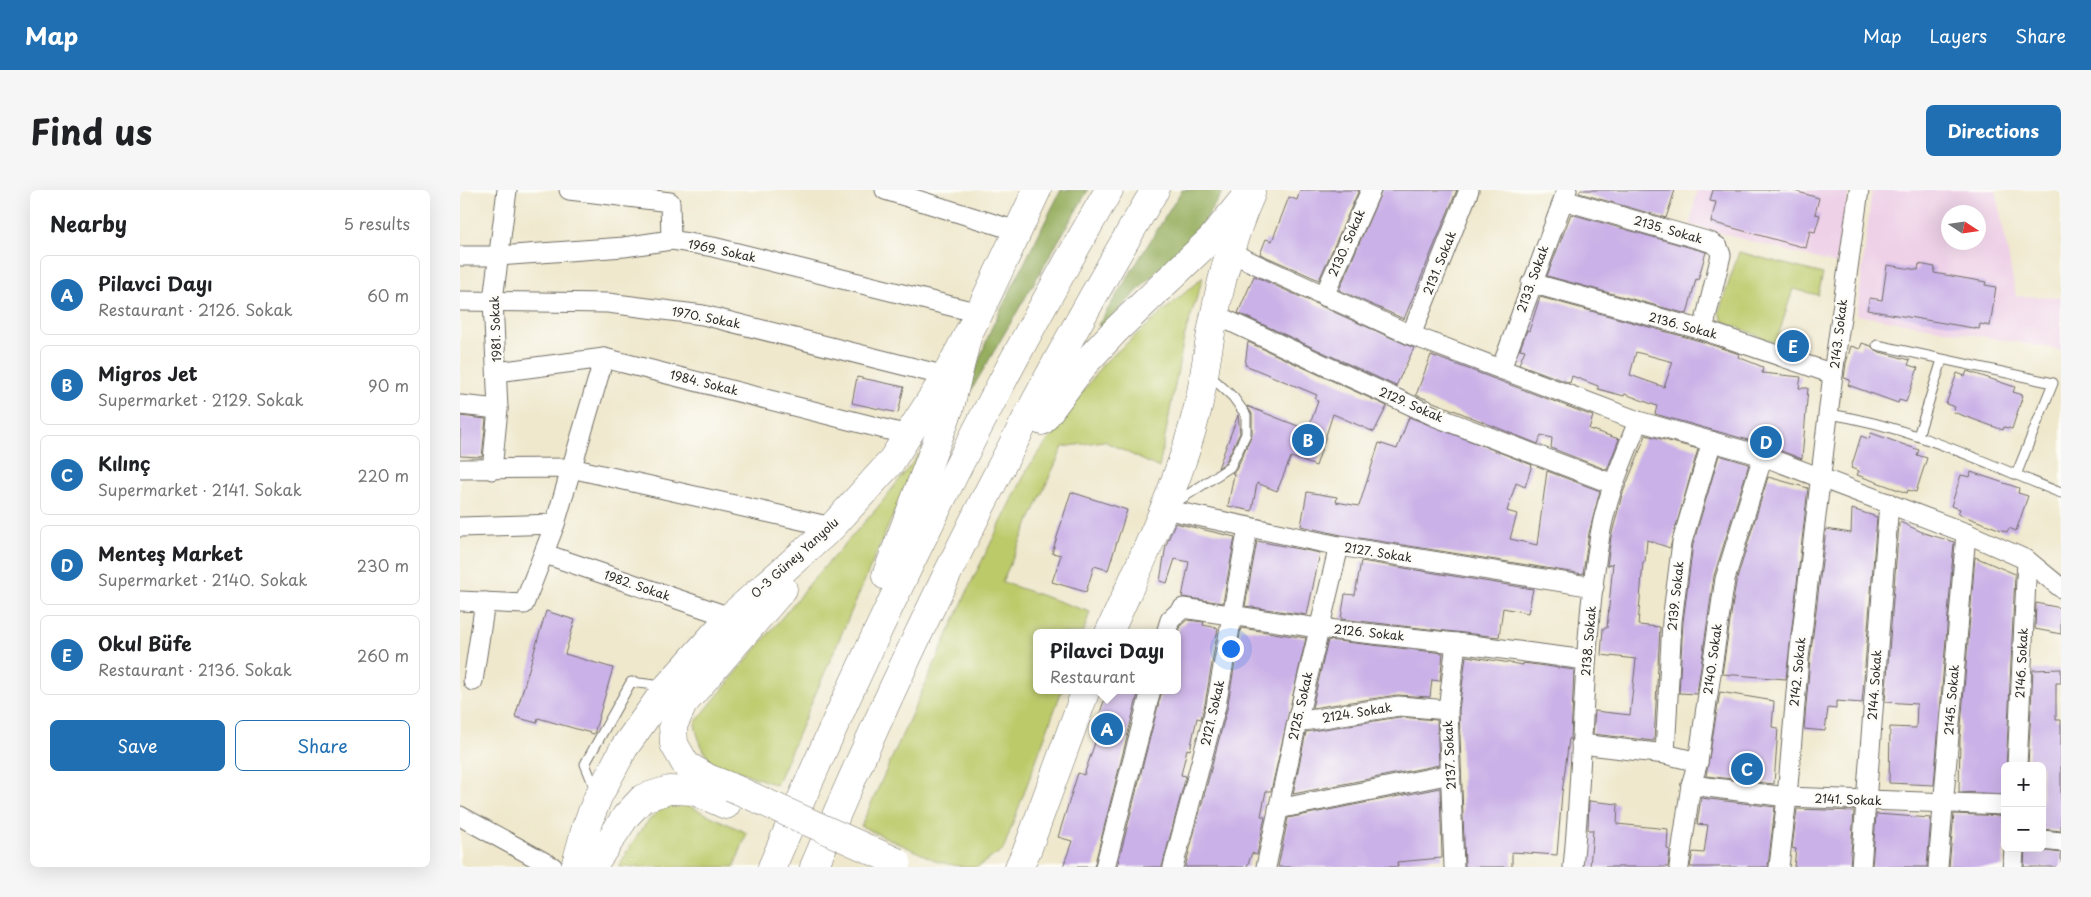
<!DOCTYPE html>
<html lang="en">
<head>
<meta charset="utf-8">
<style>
  :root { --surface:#fff; --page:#f6f6f6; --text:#202124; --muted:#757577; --line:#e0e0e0; --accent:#1f6fb2 }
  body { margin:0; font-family:"Playpen Sans",sans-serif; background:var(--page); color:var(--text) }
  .controls { position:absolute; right:15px; bottom:15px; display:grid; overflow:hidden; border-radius:8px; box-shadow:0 5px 20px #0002 }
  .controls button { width:45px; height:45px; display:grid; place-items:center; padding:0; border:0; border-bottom:1px solid var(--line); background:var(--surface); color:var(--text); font:25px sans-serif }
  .compass { position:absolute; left:1481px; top:15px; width:45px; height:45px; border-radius:50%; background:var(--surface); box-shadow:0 5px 20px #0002; rotate:102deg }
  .you { position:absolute; left:770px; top:458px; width:18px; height:18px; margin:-12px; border:4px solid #fff; border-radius:50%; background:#1a73e8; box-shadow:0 0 0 8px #1a73e833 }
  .badge { display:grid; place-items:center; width:32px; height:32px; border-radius:50%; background:var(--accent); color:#fff; font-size:16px; font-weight:700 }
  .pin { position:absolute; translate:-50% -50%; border:2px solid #fff; box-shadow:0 1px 5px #0006 }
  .popup { position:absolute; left:573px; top:439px; width:148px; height:65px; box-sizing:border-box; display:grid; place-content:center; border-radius:8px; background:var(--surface); filter:drop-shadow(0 1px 4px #0005); font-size:16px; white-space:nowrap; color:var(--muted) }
  .popup b { font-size:19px; color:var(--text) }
  .popup::after { content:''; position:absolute; left:50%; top:100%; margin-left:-10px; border:10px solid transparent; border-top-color:var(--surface) }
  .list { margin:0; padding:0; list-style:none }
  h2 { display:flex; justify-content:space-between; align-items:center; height:65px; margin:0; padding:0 20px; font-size:21px }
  h2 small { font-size:16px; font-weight:400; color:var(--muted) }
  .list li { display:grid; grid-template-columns:32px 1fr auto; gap:15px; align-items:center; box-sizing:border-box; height:80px; margin:0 10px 10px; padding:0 10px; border:1px solid var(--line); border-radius:8px }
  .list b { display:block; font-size:19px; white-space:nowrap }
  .list p { margin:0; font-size:16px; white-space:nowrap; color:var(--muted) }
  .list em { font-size:16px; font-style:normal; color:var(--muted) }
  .actions { display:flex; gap:10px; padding:15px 20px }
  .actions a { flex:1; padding:11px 0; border:1px solid var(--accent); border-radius:8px; text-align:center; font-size:18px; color:var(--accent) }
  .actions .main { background:var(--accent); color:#fff }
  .map { position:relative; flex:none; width:1601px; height:677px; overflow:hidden; border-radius:8px }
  header { display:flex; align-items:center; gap:30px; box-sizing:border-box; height:70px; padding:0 25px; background:var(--accent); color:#fff }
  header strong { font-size:24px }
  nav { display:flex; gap:28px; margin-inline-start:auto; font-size:18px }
  .intro { display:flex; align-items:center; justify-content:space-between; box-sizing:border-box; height:120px; padding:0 30px }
  h1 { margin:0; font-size:35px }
  .button { padding:12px 22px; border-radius:8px; background:var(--accent); color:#fff; font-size:18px; font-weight:700 }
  main { display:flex; gap:30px; padding:0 30px }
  aside { flex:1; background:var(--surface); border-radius:8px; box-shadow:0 5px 20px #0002 }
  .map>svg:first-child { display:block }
</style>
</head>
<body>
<header>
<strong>Map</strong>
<nav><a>Map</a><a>Layers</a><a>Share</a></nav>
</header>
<div class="intro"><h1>Find us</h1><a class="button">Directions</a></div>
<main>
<aside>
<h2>Nearby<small>5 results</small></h2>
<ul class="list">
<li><span class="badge">A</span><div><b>Pilavci Dayı</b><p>Restaurant · 2126. Sokak</p></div><em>60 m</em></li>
<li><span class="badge">B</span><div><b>Migros Jet</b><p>Supermarket · 2129. Sokak</p></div><em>90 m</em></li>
<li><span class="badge">C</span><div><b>Kılınç</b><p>Supermarket · 2141. Sokak</p></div><em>220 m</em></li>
<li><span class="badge">D</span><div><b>Menteş Market</b><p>Supermarket · 2140. Sokak</p></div><em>230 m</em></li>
<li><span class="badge">E</span><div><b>Okul Büfe</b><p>Restaurant · 2136. Sokak</p></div><em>260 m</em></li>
</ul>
<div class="actions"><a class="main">Save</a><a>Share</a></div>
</aside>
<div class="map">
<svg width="1601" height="677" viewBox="0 0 1601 677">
  <rect width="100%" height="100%" fill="#fdfcf7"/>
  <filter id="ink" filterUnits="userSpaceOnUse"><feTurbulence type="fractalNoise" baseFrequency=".02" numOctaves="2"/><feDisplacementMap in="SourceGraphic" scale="10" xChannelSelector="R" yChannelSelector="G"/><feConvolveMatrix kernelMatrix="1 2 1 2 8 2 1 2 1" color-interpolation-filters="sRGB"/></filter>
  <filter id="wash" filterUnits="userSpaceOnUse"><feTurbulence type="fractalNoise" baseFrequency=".0096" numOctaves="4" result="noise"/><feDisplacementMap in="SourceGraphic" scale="20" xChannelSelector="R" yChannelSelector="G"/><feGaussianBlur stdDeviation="1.12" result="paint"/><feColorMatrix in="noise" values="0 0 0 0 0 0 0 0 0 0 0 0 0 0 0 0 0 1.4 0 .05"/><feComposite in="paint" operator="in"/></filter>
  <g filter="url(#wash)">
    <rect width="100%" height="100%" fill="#efe8cd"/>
    <g fill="#eed0e7" fill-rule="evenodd">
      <path d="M1237,0H1389L1377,74L1230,35Z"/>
      <path d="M1412,0H1536L1556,106L1601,108V160L1397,125ZM1488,22H1518V52H1488Z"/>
    </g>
    <g fill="#bdca6b" stroke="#747a4b">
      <path d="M1279,62L1363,84L1358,105L1333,99L1316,153L1263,131L1259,122Z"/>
      <path d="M743,87L724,148L699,278L644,251L603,257L542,392L630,422L623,443H577V500H602L543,660L517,677H503L479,672L401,636L512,391L568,278L643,174Z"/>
      <path d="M460,263L316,595L276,580L253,575C244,562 237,549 235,533L352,391L418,317Z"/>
      <path d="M223,613L287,643L274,677H159C166,662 182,636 194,625C202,617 213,615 223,613Z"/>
    </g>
    <g fill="#96ae5f" stroke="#606c45">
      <path d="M601,0H628L501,218L531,139Z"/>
      <path d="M722,0H764L741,36L642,137L638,135Z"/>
    </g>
    <g id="blocks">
      <g fill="#cab1e7" fill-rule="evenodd">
        <path d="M840,0H899L859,90L800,64L806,49L812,51L829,7L837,10Z"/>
        <path d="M922,0H997L944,129L879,100Z"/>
        <path d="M1120,0H1215L1206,28L1119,3Z"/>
        <path d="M1253,0H1331L1359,8L1355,24L1360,25L1355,42L1350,41L1346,58L1251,32L1256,12L1250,11Z"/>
        <path d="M1111,24L1246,62L1238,90L1236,89L1227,124L1087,86Z"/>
        <path d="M1459,74L1475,77L1474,83L1526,92L1525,95L1536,97L1530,136L1520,134L1519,139L1407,120L1410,108L1422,110L1427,75L1458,80Z"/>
        <path d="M794,86L954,158L936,196L778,123Z"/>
        <path d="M1080,107L1240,151L1279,164L1278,167L1303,177L1302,183L1341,187L1339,198H1348L1342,269L1306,255L1195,224L1197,216L1165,204L1164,206L1138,199V196L1112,186L1110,193L1059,174L1065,160L1060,159L1067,140L1069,141ZM1176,162L1213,172L1204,197L1170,185Z"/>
        <path d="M788,152L927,216L914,242L873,224L856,276L831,267L817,301L797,293L792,321L768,316L774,284L772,283L776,280L792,244V224L787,216L848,240L858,211L855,209L857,205L785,175Z"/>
        <path d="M1402,153L1411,156L1416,161L1450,170L1448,175L1458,178L1446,212L1439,210L1438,213L1388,195L1390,190L1384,188L1386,173L1391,156L1400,159Z"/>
        <path d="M971,165L1133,226L1129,239L1159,249L1147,280L1091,258L1092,248L1081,245L1078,254L956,205Z"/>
        <path d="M1507,181L1555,197L1553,202L1563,205L1552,239L1544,237L1543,240L1493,222L1495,217L1486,214L1497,183L1505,186Z"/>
        <path d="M397,187L444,197L438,223L392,213Z"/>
        <path d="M778,225L780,243L765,273L758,278Z"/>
        <path d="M0,226L26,229L22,267L0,266Z"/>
        <path d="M949,227L1072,275L1065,297L1056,293L1047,321L1057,324L1050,349L1077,355L1087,281L1140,301L1129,343L1123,384L881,345L841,336L847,302L877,307L876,312L899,316L919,253L937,259Z"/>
        <path d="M1411,243L1459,260L1457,265L1467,268L1456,302L1448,300L1447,303L1397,285L1399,281L1391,278L1401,246L1409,249Z"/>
        <path d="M1186,245L1238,259L1210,358L1187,350L1185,372H1183L1178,435L1200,437L1194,551L1133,544L1135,521L1170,525L1176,469L1141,465L1143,438H1147L1153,373L1147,376L1151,347L1162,305Z"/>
        <path d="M1259,265L1289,274L1254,386L1237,504L1219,503L1223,432L1233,354Z"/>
        <path d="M1511,282L1559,298L1558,303L1568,306L1556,341L1549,338L1547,342L1498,324L1500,319L1491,316L1501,285L1510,287Z"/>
        <path d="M1308,287L1348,298L1326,489L1262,484L1276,392Z"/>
        <path d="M611,302L667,320L648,380L634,376L626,402L592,392L601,365L592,363Z"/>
        <path d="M1392,319L1417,327L1402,513L1376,511V519L1368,518L1365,541L1344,539L1350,469L1366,339L1391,343Z"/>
        <path d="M1440,332L1464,343L1494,352L1474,595L1429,593L1430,537L1456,538L1457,514L1425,512L1439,334Z"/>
        <path d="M715,333L775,347L763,413L722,407L729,372L715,369L707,393L700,391L706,355Z"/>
        <path d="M797,351L860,363L847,425L785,416Z"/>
        <path d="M1515,367L1555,384L1545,604L1499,602L1500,548Z"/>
        <path d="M901,371L1073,399L1068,423L1043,418L1039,447L881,429L885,404L895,405Z"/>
        <path d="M1576,413L1601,418V444L1575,439Z"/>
        <path d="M86,421L115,430L105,464L153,478L134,544L78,528L77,533L55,527Z"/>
        <path d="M727,430L744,432L743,435L758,438L745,514L741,529L737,528L730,560L727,559L721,585L726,586L702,677H657L702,500H717V446L720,436Z"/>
        <path d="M781,438L846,448L811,601H806L801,626L805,627L797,665L792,663L787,677H725L767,519Z"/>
        <path d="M868,450L983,463L980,491L972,490L970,507L937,505L852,518Z"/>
        <path d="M1006,466L1063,475V473L1114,480L1111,549H1109L1102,603L1097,665L1052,662V677H1005L999,520Z"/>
        <path d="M1601,479V493H1596V530H1601V641L1582,639V576H1568L1573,480Z"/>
        <path d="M648,500H679L634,677H603L612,651L598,647L618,583L624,585L638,544L633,542Z"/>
        <path d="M1260,502L1314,511L1312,537L1318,538L1314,594L1246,586Z"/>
        <path d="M939,527L977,530L979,575L833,604L846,542Z"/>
        <path d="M980,598L982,668L937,672L938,677H818L828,628Z"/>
        <path d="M1241,608L1315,617L1308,677H1230L1233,662L1244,663L1248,635L1237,634Z"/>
        <path d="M1129,611L1158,614L1157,634L1208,639L1207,659L1210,660L1208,677H1130L1133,640H1128Z"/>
        <path d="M1337,619L1394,621L1390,677H1334L1336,659L1332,658Z"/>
        <path d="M1416,624L1471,628L1467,677H1412Z"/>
        <path d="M1494,624L1545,626V652L1542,677H1489Z"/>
        <path d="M1565,658L1601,663V677H1564Z"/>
      </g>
    </g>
  </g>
  <g filter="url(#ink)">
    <use href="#blocks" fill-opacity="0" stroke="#706d64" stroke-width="1"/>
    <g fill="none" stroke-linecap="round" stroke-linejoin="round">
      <defs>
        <g id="lane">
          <path d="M1417,155L1593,193L1556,285"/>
          <path d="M1369,224C1450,236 1525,273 1601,303"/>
          <path d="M1458,246L1482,170"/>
          <path d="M715,313L770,277L786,244V225L773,207L748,184"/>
          <path d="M136,601L125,574L171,492L202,496"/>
        </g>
        <g id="street">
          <path d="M109,0L210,12L211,50"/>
          <path d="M425,0L557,41"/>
          <path d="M1103,10L1250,52L1258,57L1261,65L1243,140"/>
          <path d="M769,62L951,145L1178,231L1303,266L1506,343L1567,370L1601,398"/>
          <path d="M0,66H38L164,57L211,50L253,57L519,123"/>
          <path d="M1071,93L1243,140L1373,184"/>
          <path d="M864,106L911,0"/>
          <path d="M0,111L148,113L243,125L486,186"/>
          <path d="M754,124L974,226L1153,294"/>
          <path d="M951,145L1009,0"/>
          <path d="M1041,179L1107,0"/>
          <path d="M37,182L144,168L448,245"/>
          <path d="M0,215L38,219"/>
          <path d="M0,279L111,278L372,337"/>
          <path d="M32,280L38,219L33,110L47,0"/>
          <path d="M704,319L879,356L1134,397"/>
          <path d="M0,337L95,334"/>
          <path d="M85,364L270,427"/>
          <path d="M0,411L64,414L95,334L144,168"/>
          <path d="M706,443L710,430L723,418L858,438L996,453L1126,470"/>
          <path d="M13,491L25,412"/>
          <path d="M837,532L939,516L988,520"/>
          <path d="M1121,554L1205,564L1238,572"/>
          <path d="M1205,564L1212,431L1222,352L1252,251"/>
          <path d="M1557,576L1567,370"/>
          <path d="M1231,595L1327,607L1545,615"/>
          <path d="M818,619L991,584"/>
          <path d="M0,626L93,677"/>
          <path d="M1582,650L1601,652"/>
          <path d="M645,677L691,500"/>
          <path d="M713,677L756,516L788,337"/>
          <path d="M806,677L837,532L879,356"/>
          <path d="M994,677L988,520L996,453"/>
          <path d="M1113,677C1124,567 1122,455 1140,345C1147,305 1164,268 1178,231"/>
          <path d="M1219,677L1231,595L1238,572L1265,389L1303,266"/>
          <path d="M1319,677L1327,607L1339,468L1373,184L1399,0"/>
          <path d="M1401,677L1429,313"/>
          <path d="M1478,677L1506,343"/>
          <path d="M1553,677L1554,658"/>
        </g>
        <g id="primary">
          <path d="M649,443C682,369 719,296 738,217C745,186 748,154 755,123C763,82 774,42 791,4"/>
          <path d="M271,597L248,588L226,575L214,554L213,536L223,514L323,399"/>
          <path d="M115,677L126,637L138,607L164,558L208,496L270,427L372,337L430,273L486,186L519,123L577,0"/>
          <path d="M132,677L166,626L183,608L209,600L234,601L266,615"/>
          <path d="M559,677L568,658L626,500"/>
        </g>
        <g id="highway">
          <path d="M582,231L625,173L655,141L752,48L791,0"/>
          <path d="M426,386L490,217L508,144"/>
          <path d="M312,677C411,445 521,218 649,0"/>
          <path d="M354,677C452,445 565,217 695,0"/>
        </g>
      </defs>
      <use href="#lane" stroke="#706d64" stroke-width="11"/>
      <use href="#street" stroke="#706d64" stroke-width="21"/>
      <use href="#primary" stroke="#706d64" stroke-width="29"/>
      <use href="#highway" stroke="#706d64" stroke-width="29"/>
      <use href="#lane" stroke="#fff" stroke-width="9"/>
      <use href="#street" stroke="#fff" stroke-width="19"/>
      <use href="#primary" stroke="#fff" stroke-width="28"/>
      <use href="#highway" stroke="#fff" stroke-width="28"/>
      <defs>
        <path id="primary-bridge" d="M271,597L437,672"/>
      </defs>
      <use href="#primary-bridge" stroke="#706d64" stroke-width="29" stroke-linecap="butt"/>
      <use href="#primary-bridge" stroke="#fff" stroke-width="28"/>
    </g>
  </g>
  <g text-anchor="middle" stroke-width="5" stroke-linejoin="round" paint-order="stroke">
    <g font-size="12" fill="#2b2b2b" stroke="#fdfcf7">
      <text transform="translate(1208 40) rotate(16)" y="4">2135. Sokak</text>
      <text transform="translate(887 53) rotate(-66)" y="4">2130. Sokak</text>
      <text transform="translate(262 61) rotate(12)" y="4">1969. Sokak</text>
      <text transform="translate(980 73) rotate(-68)" y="4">2131. Sokak</text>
      <text transform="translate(1073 89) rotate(-70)" y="4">2133. Sokak</text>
      <text transform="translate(246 128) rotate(11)" y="4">1970. Sokak</text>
      <text transform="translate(1223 136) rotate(15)" y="4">2136. Sokak</text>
      <text transform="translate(36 139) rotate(-92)" y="4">1981. Sokak</text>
      <text transform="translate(1379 144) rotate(-83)" y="4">2143. Sokak</text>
      <text transform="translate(244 193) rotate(14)" y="4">1984. Sokak</text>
      <text transform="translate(951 215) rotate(24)" y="4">2129. Sokak</text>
      <text transform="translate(918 363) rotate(9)" y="4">2127. Sokak</text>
      <text transform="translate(335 368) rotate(-42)" y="4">O-3 Güney Yanyolu</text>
      <text transform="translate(177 396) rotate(19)" y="4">1982. Sokak</text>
      <text transform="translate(1216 406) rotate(-84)" y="4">2139. Sokak</text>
      <text transform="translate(909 443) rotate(6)" y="4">2126. Sokak</text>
      <text transform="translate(1129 451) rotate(-85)" y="4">2138. Sokak</text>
      <text transform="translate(1253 469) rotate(-82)" y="4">2140. Sokak</text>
      <text transform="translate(1562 473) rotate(-87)" y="4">2146. Sokak</text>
      <text transform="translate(1338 482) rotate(-84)" y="4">2142. Sokak</text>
      <text transform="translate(1415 495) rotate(-86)" y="4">2144. Sokak</text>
      <text transform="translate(1492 510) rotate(-85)" y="4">2145. Sokak</text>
      <text transform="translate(841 516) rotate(-77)" y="4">2125. Sokak</text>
      <text transform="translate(753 523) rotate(-77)" y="4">2121. Sokak</text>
      <text transform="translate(897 523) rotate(-9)" y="4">2124. Sokak</text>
      <text transform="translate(990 565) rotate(-93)" y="4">2137. Sokak</text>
      <text transform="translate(1388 610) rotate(2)" y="4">2141. Sokak</text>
    </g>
  </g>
</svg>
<div class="controls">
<button>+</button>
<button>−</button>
</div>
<svg class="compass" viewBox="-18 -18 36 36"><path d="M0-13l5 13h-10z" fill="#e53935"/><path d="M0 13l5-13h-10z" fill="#757577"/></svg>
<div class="you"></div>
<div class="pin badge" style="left:647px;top:539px">A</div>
<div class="popup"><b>Pilavci Dayı</b>Restaurant</div>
<div class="pin badge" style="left:848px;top:250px">B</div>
<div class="pin badge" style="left:1287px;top:579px">C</div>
<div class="pin badge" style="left:1306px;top:252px">D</div>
<div class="pin badge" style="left:1333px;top:156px">E</div>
</div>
</main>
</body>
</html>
